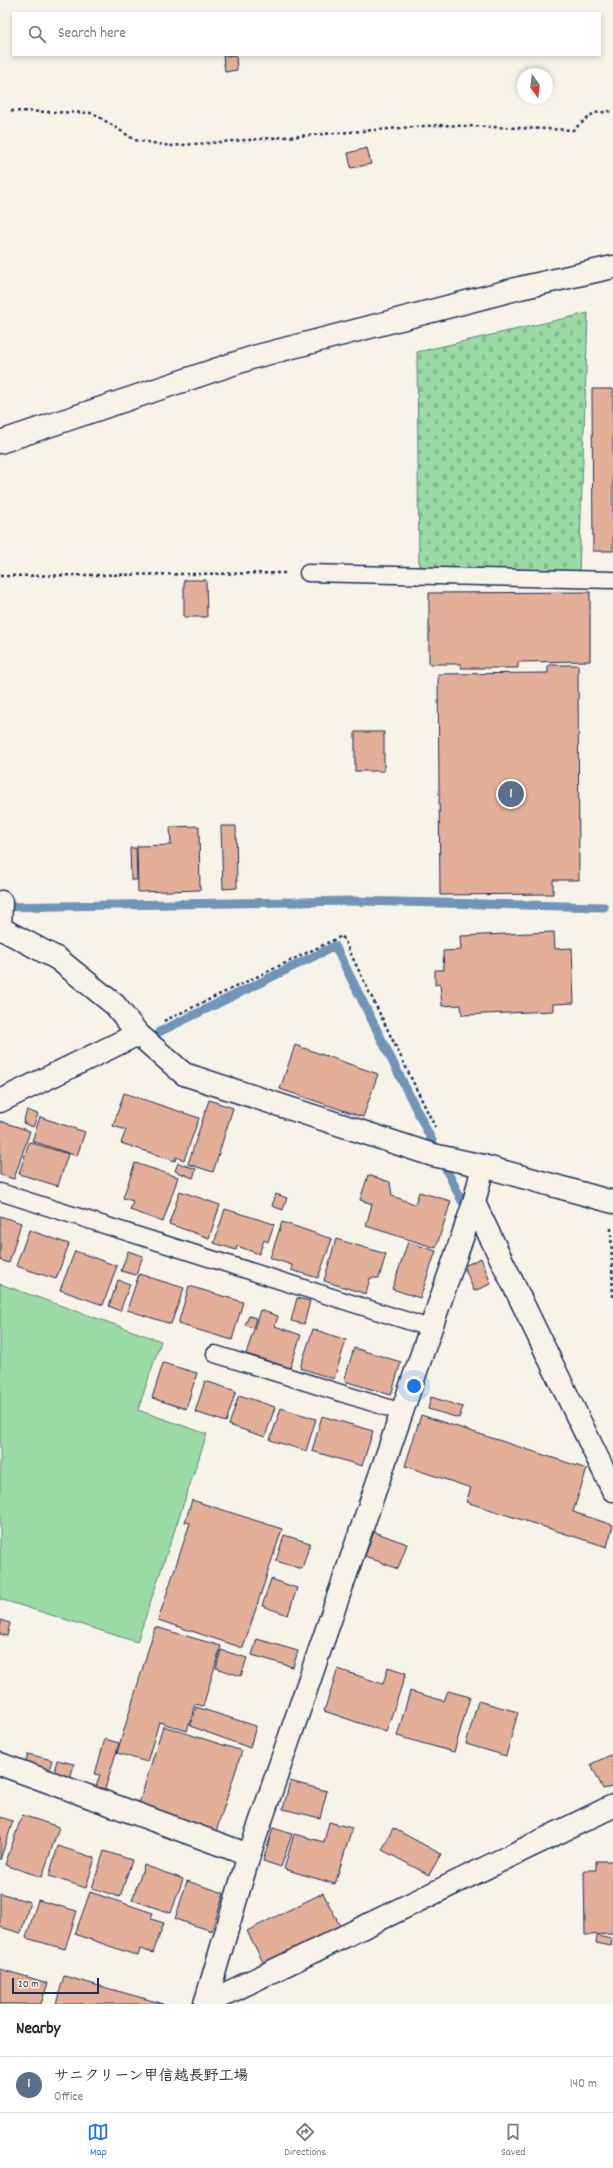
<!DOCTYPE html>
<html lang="en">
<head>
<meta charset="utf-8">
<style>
  :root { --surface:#fff; --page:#f2f2f3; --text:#2b2b33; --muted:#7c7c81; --line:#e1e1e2; --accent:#1a73e8 }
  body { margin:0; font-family:Dekko,"Klee One",sans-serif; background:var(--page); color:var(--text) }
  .compass { position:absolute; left:517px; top:68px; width:36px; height:36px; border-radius:50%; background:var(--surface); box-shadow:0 2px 6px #0003; rotate:166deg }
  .scale { position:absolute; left:12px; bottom:10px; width:87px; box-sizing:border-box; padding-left:4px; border:2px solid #1b2f5e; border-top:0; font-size:11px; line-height:14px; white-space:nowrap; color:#1b2f5e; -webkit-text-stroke:3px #f7f3e8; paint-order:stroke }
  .you { position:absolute; left:414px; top:1386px; width:14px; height:14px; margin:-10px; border:3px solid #fff; border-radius:50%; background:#1a73e8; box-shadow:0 0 0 6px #1a73e833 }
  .badge { display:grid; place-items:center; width:26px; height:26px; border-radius:50%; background:var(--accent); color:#fff; font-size:13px; font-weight:700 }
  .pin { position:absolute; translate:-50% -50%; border:2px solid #fff; box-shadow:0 1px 4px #0006 }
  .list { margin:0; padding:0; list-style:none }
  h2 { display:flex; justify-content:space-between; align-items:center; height:52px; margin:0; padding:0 16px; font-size:17px }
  h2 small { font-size:13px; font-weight:400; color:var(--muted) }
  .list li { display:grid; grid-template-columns:26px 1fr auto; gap:12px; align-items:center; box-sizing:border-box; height:56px; padding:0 16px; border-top:1px solid var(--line) }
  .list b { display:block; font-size:15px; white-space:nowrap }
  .list p { margin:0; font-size:13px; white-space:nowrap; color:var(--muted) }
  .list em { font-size:13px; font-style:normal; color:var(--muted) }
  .icon { flex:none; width:22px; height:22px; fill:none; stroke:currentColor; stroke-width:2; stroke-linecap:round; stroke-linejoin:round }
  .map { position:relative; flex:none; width:613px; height:2004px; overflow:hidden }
  .search { position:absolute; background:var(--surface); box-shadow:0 2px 6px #0003; left:12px; right:12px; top:12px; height:44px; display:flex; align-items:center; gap:10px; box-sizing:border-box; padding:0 14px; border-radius:0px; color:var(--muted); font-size:15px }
  .sheet { height:108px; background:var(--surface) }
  nav { display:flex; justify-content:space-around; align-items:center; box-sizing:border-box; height:56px; border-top:1px solid var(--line); background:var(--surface); font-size:11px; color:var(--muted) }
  nav a { display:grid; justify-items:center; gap:2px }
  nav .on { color:var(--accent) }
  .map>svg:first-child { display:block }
</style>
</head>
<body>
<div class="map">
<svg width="613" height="2004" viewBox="0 0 613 2004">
  <defs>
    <pattern id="cemetery-stones" width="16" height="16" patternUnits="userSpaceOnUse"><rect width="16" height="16" fill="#9adba5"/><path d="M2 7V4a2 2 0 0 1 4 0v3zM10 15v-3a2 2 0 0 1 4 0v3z" fill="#84bc90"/></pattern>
  </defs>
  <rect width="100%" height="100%" fill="#f7f3e8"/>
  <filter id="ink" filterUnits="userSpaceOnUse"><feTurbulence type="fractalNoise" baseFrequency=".025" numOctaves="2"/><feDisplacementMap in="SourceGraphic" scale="8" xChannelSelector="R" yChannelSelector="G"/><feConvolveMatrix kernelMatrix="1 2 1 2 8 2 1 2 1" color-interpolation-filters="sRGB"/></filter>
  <g filter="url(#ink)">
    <path fill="url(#cemetery-stones)" stroke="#5a8582" d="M588,313L579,573L419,571L417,352Z"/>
    <path fill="#9adba5" stroke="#5a8582" d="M0,1284L161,1341L138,1410L207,1434L137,1642L0,1599Z"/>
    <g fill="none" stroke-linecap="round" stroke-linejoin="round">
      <g stroke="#7194b9" stroke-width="9">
        <path d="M0,907L354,901L604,907"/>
        <path d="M159,1032L335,946L462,1201"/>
      </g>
    </g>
    <g fill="#e4af98" stroke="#1b2f5e">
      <path d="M236,55L237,70L225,72L223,56Z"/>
      <path d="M367,148L371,164L351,168L348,153Z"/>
      <path d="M592,389H613V551H593Z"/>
      <path d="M184,580H206L207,617H184Z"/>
      <path d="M590,592V661L518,662V668H461V664H429V593Z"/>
      <path d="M548,665H578L579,880H553V894L440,895L438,674L548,673Z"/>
      <rect x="355" y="732" width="29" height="39"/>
      <path d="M199,826L200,890L138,892L137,846L171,845L170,827Z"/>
      <path d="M221,826H236L237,888L223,889Z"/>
      <path d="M130,848H136L137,880H131Z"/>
      <path d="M554,932L555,949L572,948L574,1003L553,1004V1011L462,1015L461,1005L442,1006L440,984L435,985V970H444L443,951L461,950L460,936Z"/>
      <path d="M295,1045L378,1074L363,1117L280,1089Z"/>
      <path d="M124,1093L199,1118L184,1160L176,1157L175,1161L121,1143L126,1130L113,1126Z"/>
      <path d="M209,1100L233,1108L213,1172L188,1164Z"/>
      <path d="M27,1110L38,1114L33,1127L23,1123Z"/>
      <path d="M40,1117L85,1132L77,1156L32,1141Z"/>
      <path d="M0,1121L30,1131L14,1179L0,1175Z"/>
      <path d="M29,1142L68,1154L58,1186L19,1174Z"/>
      <path d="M135,1163L178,1177L163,1222L130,1210L133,1201L123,1198Z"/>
      <path d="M178,1163L196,1169L193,1178L175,1171Z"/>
      <path d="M368,1175L390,1182L392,1196L415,1204L419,1192L451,1201L436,1248L366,1226L372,1204L360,1200Z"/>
      <path d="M180,1191L220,1205L209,1238L169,1224Z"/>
      <path d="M276,1194L287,1198L283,1210L272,1206Z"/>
      <path d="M225,1209L274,1224L268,1242L264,1240L259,1254L237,1246L236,1250L214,1243Z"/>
      <path d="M0,1216L21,1223L9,1263L0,1260Z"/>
      <path d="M282,1222L332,1239L318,1278L291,1270L292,1265L270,1258Z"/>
      <path d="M29,1230L69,1244L56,1279L16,1266Z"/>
      <path d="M336,1239L386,1254L379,1278H370L366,1294L324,1281Z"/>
      <path d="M408,1242L436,1251L420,1298L392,1289Z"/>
      <path d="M75,1251L117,1266L103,1305L60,1290Z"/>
      <path d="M128,1251L143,1256L136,1275L121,1271Z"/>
      <path d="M481,1258L491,1284L474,1291L464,1266Z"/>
      <path d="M139,1274L184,1288L171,1324L127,1310Z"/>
      <path d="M118,1280L130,1284L120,1311L109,1306Z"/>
      <path d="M189,1286L243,1302L232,1340L178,1324Z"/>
      <path d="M297,1298L310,1301L304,1324L291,1321Z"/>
      <path d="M260,1310L278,1316L275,1326L301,1335L290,1368L246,1354Z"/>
      <path d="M249,1316L256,1318L253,1328L245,1325Z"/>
      <path d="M313,1329L346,1340L334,1379L300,1368Z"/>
      <path d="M354,1348L401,1362L391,1395L344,1381Z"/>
      <path d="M163,1363L197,1373L186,1409L152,1398Z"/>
      <path d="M205,1381L236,1391L226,1422L195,1412Z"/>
      <path d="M239,1395L275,1407L265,1437L229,1425Z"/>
      <path d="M431,1397L463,1407L459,1418L428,1409Z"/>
      <path d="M281,1408L316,1419L306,1451L270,1440Z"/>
      <path d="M421,1415L587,1469L573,1512L613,1525L607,1547L466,1502L471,1488L405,1466Z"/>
      <path d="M322,1416L373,1431L362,1466L312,1451Z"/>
      <path d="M192,1500L282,1529L243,1648L158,1620L190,1523L185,1522Z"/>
      <path d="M374,1532L407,1544L398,1569L365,1556Z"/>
      <path d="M284,1535L310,1543L302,1569L276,1561Z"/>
      <path d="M271,1579L297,1588L288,1615L262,1606Z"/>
      <path d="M0,1620L10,1623L7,1636L0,1634Z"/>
      <path d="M155,1627L221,1646L203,1706L195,1704L187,1731L159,1722L147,1762L117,1753Z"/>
      <path d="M257,1639L298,1651L293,1667L252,1655Z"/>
      <path d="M221,1650L247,1658L241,1676L216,1668Z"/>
      <path d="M388,1667L406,1673L386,1732L324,1711L338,1669L383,1684Z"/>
      <path d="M410,1691L444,1701L448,1691L470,1697L454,1752L397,1736Z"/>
      <path d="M478,1701L518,1712L506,1756L466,1744Z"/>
      <path d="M196,1707L256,1726L250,1748L190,1726Z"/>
      <path d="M163,1726L242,1751L215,1835L137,1810Z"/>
      <path d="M105,1739L119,1743L105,1789L96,1787L100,1775L95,1774Z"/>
      <path d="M28,1754L52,1760L48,1774L24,1767Z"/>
      <path d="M613,1754V1789L612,1787L603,1789L591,1764Z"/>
      <path d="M57,1760L74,1764L70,1779L53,1775Z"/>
      <path d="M290,1781L327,1791L320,1818L283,1809Z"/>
      <path d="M22,1815L59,1827L42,1877L5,1865Z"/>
      <path d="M0,1817L13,1821L0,1860Z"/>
      <path d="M329,1822L352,1828L335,1884L284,1869L294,1834L324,1842Z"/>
      <path d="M273,1828L292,1834L281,1867L263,1861Z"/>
      <path d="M393,1828L441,1854L429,1875L382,1850Z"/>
      <path d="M58,1846L95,1858L86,1888L49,1876Z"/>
      <path d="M104,1851L132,1860L120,1897L92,1888Z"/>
      <path d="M596,1861H613V1934L585,1935L584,1870H596Z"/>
      <path d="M144,1865L183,1879L171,1913L132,1900Z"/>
      <path d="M187,1881L224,1893L212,1931L175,1919Z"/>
      <path d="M90,1892L153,1913L151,1919L164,1923L153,1953L140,1949L138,1956L75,1934Z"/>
      <path d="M0,1893L30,1902L21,1933L0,1927Z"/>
      <path d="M323,1893L341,1928L265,1966L247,1931Z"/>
      <path d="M38,1900L77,1911L65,1949L26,1938Z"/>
      <path d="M597,1936L612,1939L611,1946L596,1943Z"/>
      <path d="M0,1969L48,1983L41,2004H0Z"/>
      <path d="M64,1976L164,2004H56Z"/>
    </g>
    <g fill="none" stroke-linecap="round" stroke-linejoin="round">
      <defs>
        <g id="service">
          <path d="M308,573L613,580"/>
          <path d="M0,1192L430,1328"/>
          <path d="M215,1354L402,1412"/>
        </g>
        <g id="minor">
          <path d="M1,902L0,928L58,959L115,1005L138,1034L184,1074L433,1155L483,1166L613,1202"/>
          <path d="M0,1101L138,1034"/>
          <path d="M483,1166L474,1203L613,1490"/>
          <path d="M0,1764L249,1855"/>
          <path d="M205,2004L249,1855L474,1203"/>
          <path d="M205,2004L613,1806"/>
        </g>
        <path id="tertiary" d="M0,442L254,357L520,288L613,267"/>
      </defs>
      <use href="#service" stroke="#1b2f5e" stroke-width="19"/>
      <use href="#minor" stroke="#1b2f5e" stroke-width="25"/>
      <use href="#tertiary" stroke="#1b2f5e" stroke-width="25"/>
      <g stroke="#1b2f5e" stroke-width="2.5" stroke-dasharray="3 3" stroke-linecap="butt">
        <path d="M11,111L93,113L135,140L170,146L439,125L573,130L594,113L613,111"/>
        <path d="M0,576L286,573"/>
        <path d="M164,1021L342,936L435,1127"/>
        <path d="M611,1228L613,1298"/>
      </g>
      <use href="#service" stroke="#f7f3e8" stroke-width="16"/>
      <use href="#minor" stroke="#f7f3e8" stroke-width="22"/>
      <use href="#tertiary" stroke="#f7f3e8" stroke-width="22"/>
    </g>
  </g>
</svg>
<svg class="compass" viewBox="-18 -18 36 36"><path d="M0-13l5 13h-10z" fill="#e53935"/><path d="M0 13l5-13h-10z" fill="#7c7c81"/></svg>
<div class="scale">20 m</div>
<div class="you"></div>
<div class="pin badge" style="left:511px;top:794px;background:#5c6f8a">1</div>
<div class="search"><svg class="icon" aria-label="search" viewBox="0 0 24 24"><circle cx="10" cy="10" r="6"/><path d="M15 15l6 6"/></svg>Search here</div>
</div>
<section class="sheet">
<h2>Nearby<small></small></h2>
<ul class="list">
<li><span class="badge" style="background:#5c6f8a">1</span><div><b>サニクリーン甲信越長野工場</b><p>Office</p></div><em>140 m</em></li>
</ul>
</section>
<nav>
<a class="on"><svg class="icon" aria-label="map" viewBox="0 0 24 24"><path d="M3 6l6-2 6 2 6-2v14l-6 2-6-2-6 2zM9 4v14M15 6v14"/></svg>Map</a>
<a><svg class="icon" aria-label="directions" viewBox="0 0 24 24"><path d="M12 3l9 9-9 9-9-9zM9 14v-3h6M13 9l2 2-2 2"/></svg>Directions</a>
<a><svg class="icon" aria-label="saved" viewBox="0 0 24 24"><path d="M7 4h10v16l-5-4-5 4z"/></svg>Saved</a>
</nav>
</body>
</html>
